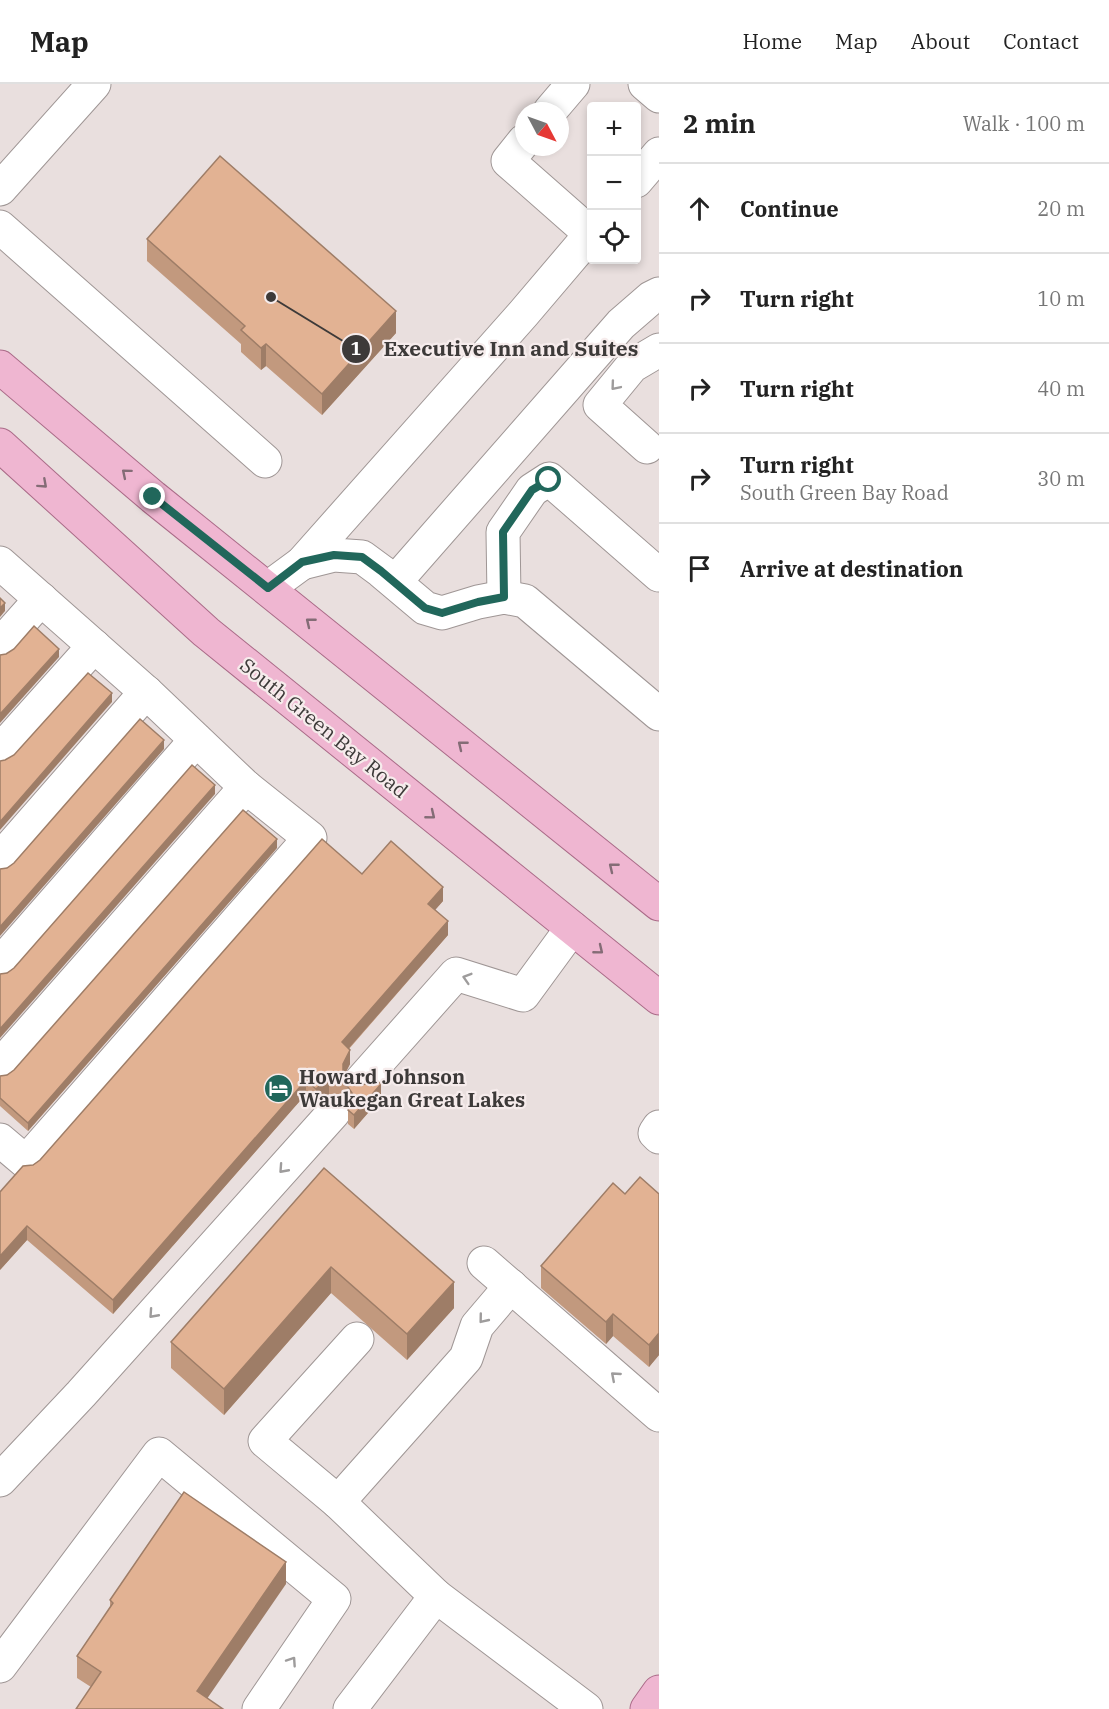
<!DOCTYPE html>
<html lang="en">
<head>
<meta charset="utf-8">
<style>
  :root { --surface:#fff; --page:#f6f6f6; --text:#222; --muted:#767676; --line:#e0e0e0 }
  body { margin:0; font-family:"IBM Plex Serif",serif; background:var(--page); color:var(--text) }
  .controls { position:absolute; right:18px; top:18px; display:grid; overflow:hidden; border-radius:6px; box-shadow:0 3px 9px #0003 }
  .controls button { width:54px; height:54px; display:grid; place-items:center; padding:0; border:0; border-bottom:2px solid var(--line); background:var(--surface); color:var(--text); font:30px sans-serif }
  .compass { position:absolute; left:515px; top:18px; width:54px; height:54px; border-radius:50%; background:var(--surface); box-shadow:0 3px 9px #0003; rotate:131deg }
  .stop { position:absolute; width:18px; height:18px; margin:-14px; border:4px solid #21675b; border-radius:50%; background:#fff }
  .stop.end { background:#21675b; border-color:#fff; box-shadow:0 2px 6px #0008 }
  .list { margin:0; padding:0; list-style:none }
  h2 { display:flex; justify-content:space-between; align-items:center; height:78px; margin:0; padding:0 24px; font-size:26px }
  h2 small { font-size:20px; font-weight:400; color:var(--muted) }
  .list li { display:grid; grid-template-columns:39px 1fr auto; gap:18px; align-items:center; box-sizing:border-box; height:90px; padding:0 24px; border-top:2px solid var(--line) }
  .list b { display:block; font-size:22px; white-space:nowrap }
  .list p { margin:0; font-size:20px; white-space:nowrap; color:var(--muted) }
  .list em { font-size:20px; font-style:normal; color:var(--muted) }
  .icon { flex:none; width:33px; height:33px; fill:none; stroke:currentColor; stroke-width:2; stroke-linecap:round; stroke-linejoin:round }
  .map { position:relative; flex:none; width:659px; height:1625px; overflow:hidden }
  header { display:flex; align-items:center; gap:36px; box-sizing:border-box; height:84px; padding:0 30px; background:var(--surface); border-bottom:2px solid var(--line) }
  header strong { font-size:28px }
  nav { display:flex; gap:33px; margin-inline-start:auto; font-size:21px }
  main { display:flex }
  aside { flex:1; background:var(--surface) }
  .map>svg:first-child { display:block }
</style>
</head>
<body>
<header>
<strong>Map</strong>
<nav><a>Home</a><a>Map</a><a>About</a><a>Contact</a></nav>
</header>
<main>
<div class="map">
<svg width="659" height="1625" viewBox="0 0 659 1625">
  <rect width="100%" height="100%" fill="#e9dfde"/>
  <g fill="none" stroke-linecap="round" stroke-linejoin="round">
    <defs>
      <g id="minor">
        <path d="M645,0L659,12"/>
        <path d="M550,27L573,0"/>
        <path d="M636,97L659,70"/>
        <path d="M0,105L94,0"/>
        <path d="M0,143L265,377"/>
        <path d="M647,363L600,321L632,282L659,266"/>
        <path d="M0,479L146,608L246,703L310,754L26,1078L0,1056"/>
        <path d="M302,479L334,471L362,473L381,487L425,524L442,529L478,518L504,513L525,517L659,630"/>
        <path d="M395,498L621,240L651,214L659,210"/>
        <path d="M268,504L302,479L523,230L591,150L508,77L524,57"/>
        <path d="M504,513L503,448L532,406L549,395L659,491"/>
        <path d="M0,561L41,515"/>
        <path d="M0,667L94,562"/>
        <path d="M0,775L146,608"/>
        <path d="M0,880L196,656"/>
        <path d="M0,982L246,703"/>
        <path d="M361,997L456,890L523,911L572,844"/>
        <path d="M659,1043L655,1049L659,1053"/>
        <path d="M484,1179L659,1331"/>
        <path d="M511,1202L477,1242L466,1274L338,1418L436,1512L586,1625"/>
        <path d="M0,1396L81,1310L334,1028"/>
        <path d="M338,1418L265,1357L357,1255"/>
        <path d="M0,1582L159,1370L334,1515L259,1625"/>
        <path d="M350,1625L436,1512"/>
      </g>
      <g id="major">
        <path d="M0,283L153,413L659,820"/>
        <path d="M0,361L206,548L659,914"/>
        <path d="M647,1625L659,1608"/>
      </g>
    </defs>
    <use href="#minor" stroke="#9f9695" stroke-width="35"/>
    <use href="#major" stroke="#aa6b88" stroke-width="35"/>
    <use href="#minor" stroke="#fff" stroke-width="33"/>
    <use href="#major" stroke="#efb6d1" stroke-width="33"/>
  </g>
  <g fill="#c2997e">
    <path d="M147,155L396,249L322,331L266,282L261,286L241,268V260L147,177Z"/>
    <path d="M277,764L28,1047L0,1022V992L7,991L14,986Z"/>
    <path d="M362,790L443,817L435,826L448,851L349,965L350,980L344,991L348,997L381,1014L354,1045L348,1040V1026L351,1021L346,1014L338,1010H329L320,1015L316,1019L306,1010L113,1230L27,1156L0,1186L33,1081L40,1076Z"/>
    <path d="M324,1084L454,1224L407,1276L331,1209L224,1331L171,1284V1258Z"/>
    <path d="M625,1110H659V1271L649,1283L613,1252L606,1260L541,1204V1182Z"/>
    <path d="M286,1500L91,1603L77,1594V1572L110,1524V1516Z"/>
  </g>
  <g fill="#9e7d67">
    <path d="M396,227V249L322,331V310Z"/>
    <path d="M266,260V282L261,286V264Z"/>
    <path d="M5,519V527L0,533V524Z"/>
    <path d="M59,565V573L0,639V630Z"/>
    <path d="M112,609V618L0,746V738Z"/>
    <path d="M164,656V665L0,852V843Z"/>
    <path d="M215,701V710L0,954V945Z"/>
    <path d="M277,755V764L28,1047V1039Z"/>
    <path d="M443,803V817L428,834V820Z"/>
    <path d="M448,837V851L342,972V958Z"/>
    <path d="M350,966V980L343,994V980Z"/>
    <path d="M306,996V1010L113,1230V1216Z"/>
    <path d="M329,996V1010L320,1015L316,1019V1005L320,1001Z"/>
    <path d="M381,1000V1014L354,1045V1031Z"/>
    <path d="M27,1142V1156L0,1186V1172Z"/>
    <path d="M331,1183V1209L224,1331V1305Z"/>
    <path d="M454,1198V1224L407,1276V1250Z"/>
    <path d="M613,1230V1252L606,1260V1238Z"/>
    <path d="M659,1249V1271L649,1283V1261Z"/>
    <path d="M286,1478V1500L200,1625L197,1607Z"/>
  </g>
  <g fill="#e2b293" stroke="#9e7d67" stroke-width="1.5">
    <path d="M220,72L396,227L322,310L266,260L261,264L241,246L245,242L147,155Z"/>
    <path d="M0,514L5,519L0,524Z"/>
    <path d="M34,542L59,565L0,630V571L6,570L14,565Z"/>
    <path d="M88,589L112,609L0,738V677L5,676L14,671Z"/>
    <path d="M140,635L164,656L0,843V785L7,784L14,779Z"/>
    <path d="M192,681L215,701L0,945V890L7,889L14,884Z"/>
    <path d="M243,726L277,755L28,1039L0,1014V992L7,991L14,986Z"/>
    <path d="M322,755L362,790L391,757L443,803L428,820L448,837L342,958L350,966L343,980V988L348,997L358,1001L367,1000L375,995L381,1000L354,1031L348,1026L352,1018V1009L346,1000L338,996H329L320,1001L316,1005L306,996L113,1216L27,1142L0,1172V1108L23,1082L33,1081L40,1076Z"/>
    <path d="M324,1084L454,1198L407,1250L331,1183L224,1305L171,1258Z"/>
    <path d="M640,1093L659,1110V1249L649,1261L613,1230L606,1238L541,1182L613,1099L625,1110Z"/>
    <path d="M184,1408L286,1478L197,1607L223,1625H76L101,1588L77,1572L113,1519L110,1516Z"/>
  </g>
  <defs><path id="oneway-chevron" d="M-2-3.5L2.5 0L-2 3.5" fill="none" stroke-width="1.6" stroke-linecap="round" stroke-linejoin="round" transform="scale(1.5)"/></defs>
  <g stroke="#9e9c9c">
    <use href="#oneway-chevron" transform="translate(615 302) rotate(130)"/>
    <use href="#oneway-chevron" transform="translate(467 894) rotate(-163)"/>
    <use href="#oneway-chevron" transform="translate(283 1085) rotate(132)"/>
    <use href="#oneway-chevron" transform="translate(153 1230) rotate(132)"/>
    <use href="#oneway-chevron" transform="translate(483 1235) rotate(129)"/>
    <use href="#oneway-chevron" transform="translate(615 1292) rotate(-139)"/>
    <use href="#oneway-chevron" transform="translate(292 1577) rotate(-56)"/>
  </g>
  <g stroke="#846c76">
    <use href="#oneway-chevron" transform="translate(126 389) rotate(-140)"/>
    <use href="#oneway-chevron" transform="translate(43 400) rotate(42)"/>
    <use href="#oneway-chevron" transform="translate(310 538) rotate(-141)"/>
    <use href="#oneway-chevron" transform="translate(462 661) rotate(-141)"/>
    <use href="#oneway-chevron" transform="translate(431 731) rotate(39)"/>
    <use href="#oneway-chevron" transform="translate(613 783) rotate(-141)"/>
    <use href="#oneway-chevron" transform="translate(599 866) rotate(39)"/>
  </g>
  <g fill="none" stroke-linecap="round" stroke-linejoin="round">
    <path stroke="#21675b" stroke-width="8" d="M153,413L268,504L302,478L334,471L362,473L381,487L425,524L442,529L478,518L504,513L503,448L532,406L549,396"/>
  </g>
  <defs>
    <symbol id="hotel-disc" viewBox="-11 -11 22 22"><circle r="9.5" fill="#21675b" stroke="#f6ecec"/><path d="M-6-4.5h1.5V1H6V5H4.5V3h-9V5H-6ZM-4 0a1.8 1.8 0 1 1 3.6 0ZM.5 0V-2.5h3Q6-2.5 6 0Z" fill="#fff"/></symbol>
  </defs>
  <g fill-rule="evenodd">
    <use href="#hotel-disc" x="262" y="988" width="33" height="33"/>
  </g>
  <g text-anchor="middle" stroke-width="4.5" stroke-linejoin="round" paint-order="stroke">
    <g font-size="20" fill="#3d3a39" stroke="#f6ecec">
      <text transform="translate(324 644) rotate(39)" y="7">South Green Bay Road</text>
    </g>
    <g font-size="20" font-weight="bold" fill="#3d3a39" stroke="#f6ecec" text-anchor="start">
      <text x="299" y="1000">Howard Johnson<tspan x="299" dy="23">Waukegan Great Lakes</tspan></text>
    </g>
  </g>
  <path fill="none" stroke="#3d3a39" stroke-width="2" d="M271 213L356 265"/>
  <g fill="#3d3a39" stroke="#f6ecec" stroke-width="2">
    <circle cx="271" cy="213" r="6"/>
    <circle cx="356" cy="265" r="15"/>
  </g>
  <g font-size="18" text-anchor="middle" font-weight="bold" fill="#fff">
    <text x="356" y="271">1</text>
  </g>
  <g font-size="21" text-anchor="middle" font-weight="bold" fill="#3d3a39" stroke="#f6ecec" stroke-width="4.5" stroke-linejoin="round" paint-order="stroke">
    <text x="511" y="272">Executive Inn and Suites</text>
  </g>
</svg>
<div class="controls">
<button>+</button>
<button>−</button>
<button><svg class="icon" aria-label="locate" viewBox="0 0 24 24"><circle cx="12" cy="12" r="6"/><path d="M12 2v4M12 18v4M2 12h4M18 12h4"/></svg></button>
</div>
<svg class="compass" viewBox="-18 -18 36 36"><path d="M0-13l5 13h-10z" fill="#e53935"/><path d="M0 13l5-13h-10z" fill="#767676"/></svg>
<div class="stop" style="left:549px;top:396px"></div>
<div class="stop end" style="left:153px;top:413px"></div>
</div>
<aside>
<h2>2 min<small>Walk · 100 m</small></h2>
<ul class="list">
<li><svg class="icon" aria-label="ahead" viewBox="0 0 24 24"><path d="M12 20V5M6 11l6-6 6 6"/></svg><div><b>Continue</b></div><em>20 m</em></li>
<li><svg class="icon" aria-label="right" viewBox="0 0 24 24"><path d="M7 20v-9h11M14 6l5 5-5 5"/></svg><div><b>Turn right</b></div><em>10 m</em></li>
<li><svg class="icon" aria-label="right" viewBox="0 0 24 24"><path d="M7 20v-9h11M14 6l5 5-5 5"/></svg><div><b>Turn right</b></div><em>40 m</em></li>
<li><svg class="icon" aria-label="right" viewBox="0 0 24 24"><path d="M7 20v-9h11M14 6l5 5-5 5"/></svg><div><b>Turn right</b><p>South Green Bay Road</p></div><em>30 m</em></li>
<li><svg class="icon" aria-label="arrive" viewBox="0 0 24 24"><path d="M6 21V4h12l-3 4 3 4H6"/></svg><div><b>Arrive at destination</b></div></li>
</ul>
</aside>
</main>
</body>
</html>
